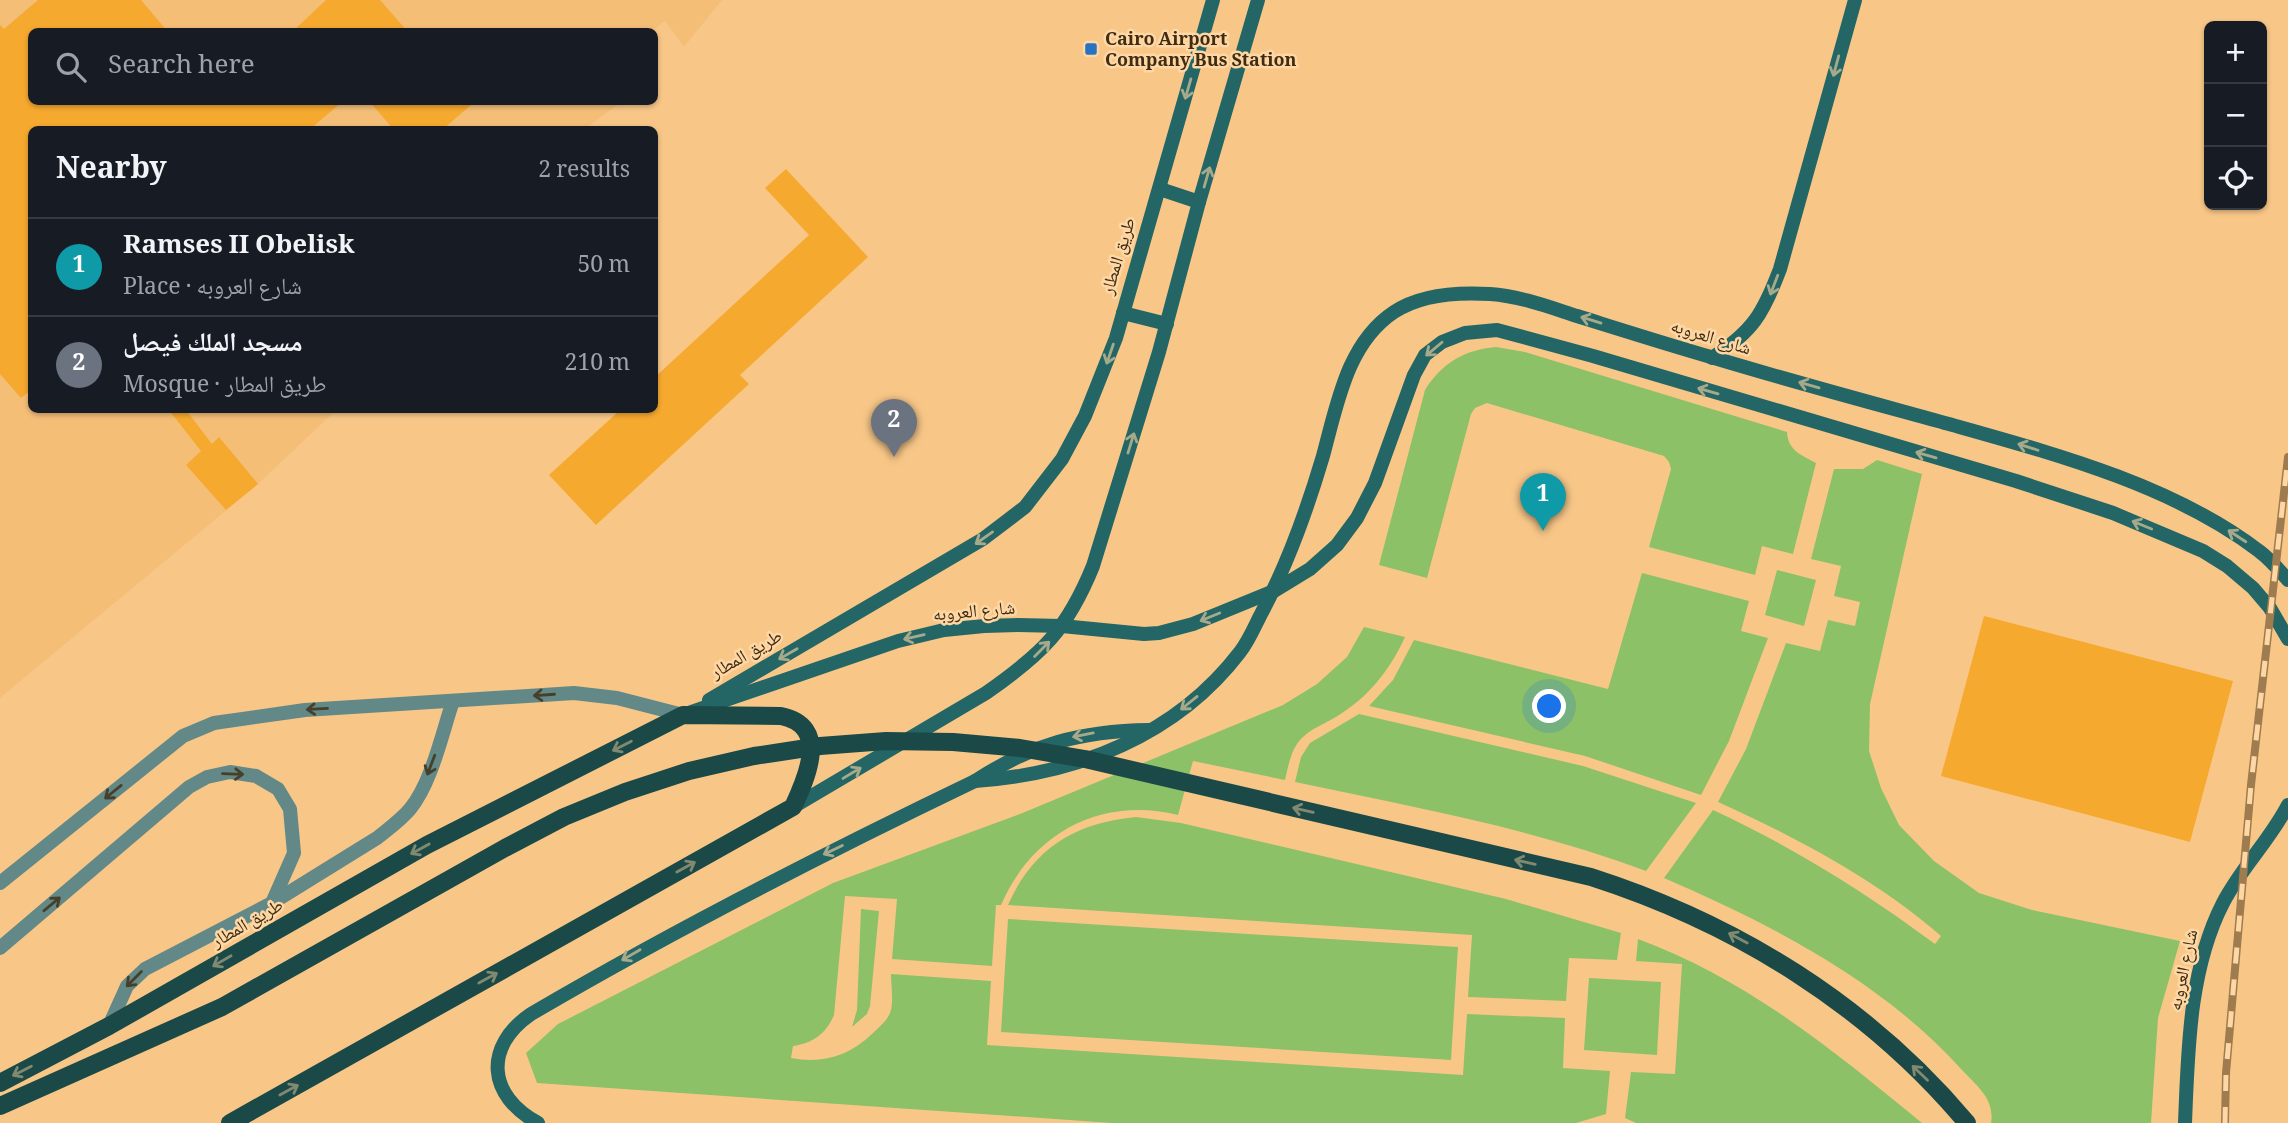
<!DOCTYPE html>
<html lang="en">
<head>
<meta charset="utf-8">
<style>
  :root { --surface:#171b24; --page:#20242c; --text:#f1f3f6; --muted:#9ea1a6; --line:#363941; --accent:#ea580c }
  body { margin:0; font-family:Georgia,"Noto Naskh Arabic",serif; background:var(--page); color:var(--text) }
  .controls { position:absolute; right:21px; top:21px; display:grid; overflow:hidden; border-radius:10px; box-shadow:0 2px 5px #0004 }
  .controls button { width:63px; height:63px; display:grid; place-items:center; padding:0; border:0; border-bottom:2px solid var(--line); background:var(--surface); color:var(--text); font:35px sans-serif }
  .you { position:absolute; left:1550px; top:707px; width:24px; height:24px; margin:-18px; border:5px solid #fff; border-radius:50%; background:#1a73e8; box-shadow:0 0 0 10px #1a73e833 }
  .badge { display:grid; place-items:center; width:46px; height:46px; border-radius:50%; background:var(--accent); color:#fff; font-size:23px; font-weight:700 }
  .pin { position:absolute; translate:-50% -58px; filter:drop-shadow(0 2px 4px #0008) }
  .pin::after { content:''; position:absolute; top:37px; width:24px; height:21px; background:inherit; clip-path:polygon(0 0,100% 0,50% 100%) }
  .list { margin:0; padding:0; list-style:none }
  h2 { display:flex; justify-content:space-between; align-items:center; height:91px; margin:0; padding:0 28px; font-size:30px }
  h2 small { font-size:23px; font-weight:400; color:var(--muted) }
  .list li { display:grid; grid-template-columns:46px 1fr auto; gap:21px; align-items:center; box-sizing:border-box; height:98px; padding:0 28px; border-top:2px solid var(--line) }
  .list b { display:block; font-size:26px; white-space:nowrap }
  .list p { margin:0; font-size:23px; white-space:nowrap; color:var(--muted) }
  .list em { font-size:23px; font-style:normal; color:var(--muted) }
  .icon { flex:none; width:38px; height:38px; fill:none; stroke:currentColor; stroke-width:2; stroke-linecap:round; stroke-linejoin:round }
  .map { position:relative; flex:none; width:2288px; height:1123px; overflow:hidden }
  .search { position:absolute; background:var(--surface); box-shadow:0 2px 5px #0004; left:28px; top:28px; width:630px; height:77px; display:flex; align-items:center; gap:18px; box-sizing:border-box; padding:0 24px; border-radius:10px; color:var(--muted); font-size:26px }
  .panel { position:absolute; background:var(--surface); box-shadow:0 2px 5px #0004; left:28px; top:126px; width:630px; height:287px; border-radius:10px }
  .map>svg:first-child { display:block }
</style>
</head>
<body>
<div class="map">
<svg width="2288" height="1123" viewBox="0 0 2288 1123">
  <rect width="100%" height="100%" fill="#f8c788"/>
  <path fill="#f4be77" d="M0,0H722L684,47L665,21L651,32H32V102H621L585,129L32,130V410H332L334,412L258,484L0,698Z"/>
  <g fill="#8dc167">
    <path d="M1496,347L1525,352L1787,432C1788,451 1802,455 1816,463L1793,554L1762,546L1755,575L1649,547L1671,469L1669,462L1664,456L1487,403L1475,408L1471,414L1427,578L1379,565L1425,390C1442,363 1464,350 1496,347Z"/>
    <path d="M1877,460L1922,474L1870,704L1869,751L1881,788L1899,825L1934,861L1979,893L2032,910L2180,941L2158,1018L2151,1123H1991C1995,1099 1977,1086 1962,1070C1883,982 1771,924 1664,878L1713,810C1793,847 1865,892 1935,944L1941,936C1880,882 1794,836 1718,802L1746,749L1786,643L1820,651L1828,620L1855,626L1860,602L1834,596L1841,566L1811,559L1834,469H1863Z"/>
    <path d="M1777,570L1816,580L1804,626L1765,615Z"/>
    <path d="M1642,573L1749,601L1741,631L1768,638L1729,741L1701,795L1585,756L1369,706L1393,680L1414,640L1608,689Z"/>
    <path d="M1364,627L1405,637C1391,668 1370,695 1342,713C1327,724 1308,728 1297,744C1290,754 1288,768 1285,780L1193,761L1178,815C1101,796 1032,833 1001,905H996L992,966L892,959L897,899L845,896L834,1015C826,1034 813,1043 793,1046L791,1058C823,1064 849,1056 872,1034C878,1028 887,1021 890,1013C894,1003 891,985 891,974L991,981L987,1045L1463,1075L1467,1014L1565,1018L1563,1068L1610,1071L1606,1114L1576,1123H1112L537,1083L526,1053L558,1024L833,883L1020,814L1283,705L1317,684L1347,657Z"/>
    <path d="M1359,714L1583,766L1696,803L1646,871C1532,828 1413,807 1295,782L1301,757L1310,743Z"/>
    <path d="M1136,817L1181,823L1506,899L1621,933L1617,960L1569,958L1566,1001L1468,997L1472,935L1008,905C1033,848 1075,823 1136,817Z"/>
    <path d="M861,909L879,911L870,1006L867,1014L852,1027L857,1010Z"/>
    <path d="M1008,919L1458,947L1451,1060L1001,1032Z"/>
    <path d="M1638,939C1747,979 1834,1051 1922,1123H1636L1625,1118L1631,1072L1675,1074L1682,964L1636,961Z"/>
    <path d="M1589,978L1661,982L1657,1055L1584,1050Z"/>
  </g>
  <g fill="#f6a92f">
    <path d="M38,0H141L168,32H32V102H342L309,130H32V389L21,398L0,374V25L4,29Z"/>
    <path d="M326,0H380L408,32H292Z"/>
    <path d="M370,102H468L471,105L442,130H394Z"/>
    <path d="M786,169L868,257L740,375L749,384L596,525L549,475L620,410H654V378L809,235L765,188Z"/>
    <path d="M169,410H186L212,444L219,437L258,484L226,510L186,465L201,451Z"/>
    <path d="M1984,616L2233,681L2190,842L1941,776Z"/>
  </g>
  <g fill="none" stroke-linecap="round" stroke-linejoin="round">
    <g stroke="#628988" stroke-width="14">
      <path d="M0,883L183,736L214,723L305,710L574,693L617,698L683,715"/>
      <path d="M0,948L189,787L207,777L230,772L256,776L278,789L290,809L294,853L272,903"/>
      <path d="M109,1026L127,986L145,969L272,903L377,838C388,829 401,820 410,809C432,782 442,733 453,701"/>
    </g>
    <g stroke="#236665" stroke-width="14">
      <path d="M1160,189L1199,202"/>
      <path d="M1123,313L1167,324"/>
      <path d="M1712,358C1753,331 1763,314 1780,269L1855,0"/>
      <path d="M709,700L983,539L1025,507L1062,459L1085,416L1116,338L1213,0"/>
      <path d="M691,712L898,641L944,630L984,626L1018,625L1062,626L1144,634L1159,633L1193,624L1274,591L1310,569L1337,545L1357,518L1375,483L1414,375L1425,355L1442,342L1465,333L1497,330L1593,356L2016,481L2113,513L2203,551L2227,566L2253,588L2270,608L2288,639"/>
      <path d="M975,781C1077,774 1176,736 1240,652C1248,642 1254,628 1260,616C1287,566 1307,510 1323,456C1337,405 1347,343 1394,312C1421,294 1458,292 1490,294C1520,296 1549,307 1577,316C1622,330 1666,344 1711,357C1790,381 1869,402 1949,424C2052,453 2173,485 2259,551C2270,559 2279,570 2288,580"/>
      <path d="M793,807L986,693C1042,654 1067,630 1093,566L1159,352L1199,202L1258,0"/>
      <path d="M538,1123C488,1096 483,1047 531,1014C676,929 823,854 975,781C1032,744 1081,731 1149,730"/>
      <path d="M2185,1123C2188,1050 2189,969 2223,903C2241,868 2270,840 2288,805"/>
    </g>
    <g stroke="#1a4948" stroke-width="18">
      <path d="M0,1083L109,1026L427,845L683,715L781,716C830,726 807,777 793,807L230,1123"/>
      <path d="M0,1106L222,1007L505,848L564,817L625,792L689,771L754,756L820,746L886,741L953,742L1020,748L1085,759L1591,877C1737,924 1868,1005 1967,1123"/>
    </g>
    <defs>
      <path id="rail" d="M2225,1123L2226,1073L2251,785L2288,457"/>
    </defs>
    <use href="#rail" stroke="#9e7c4f" stroke-width="8"/>
    <use href="#rail" stroke="#fed7a4" stroke-width="5" stroke-dasharray="16" stroke-linecap="butt"/>
  </g>
  <defs><path id="oneway-shaft" d="M-6 0H5M1.5-3L5.5 0L1.5 3" fill="none" stroke-width="1.6" stroke-linecap="round" stroke-linejoin="round" transform="scale(1.75)"/></defs>
  <g stroke="#a6aa8b">
    <use href="#oneway-shaft" transform="translate(1836 66) rotate(105)"/>
    <use href="#oneway-shaft" transform="translate(1188 89) rotate(106)"/>
    <use href="#oneway-shaft" transform="translate(1207 177) rotate(-74)"/>
    <use href="#oneway-shaft" transform="translate(1774 285) rotate(111)"/>
    <use href="#oneway-shaft" transform="translate(1591 320) rotate(-163)"/>
    <use href="#oneway-shaft" transform="translate(1434 349) rotate(140)"/>
    <use href="#oneway-shaft" transform="translate(1110 354) rotate(109)"/>
    <use href="#oneway-shaft" transform="translate(1809 385) rotate(-164)"/>
    <use href="#oneway-shaft" transform="translate(1708 391) rotate(-164)"/>
    <use href="#oneway-shaft" transform="translate(1131 443) rotate(-73)"/>
    <use href="#oneway-shaft" transform="translate(2028 447) rotate(-162)"/>
    <use href="#oneway-shaft" transform="translate(1926 455) rotate(-164)"/>
    <use href="#oneway-shaft" transform="translate(2142 525) rotate(-158)"/>
    <use href="#oneway-shaft" transform="translate(2237 536) rotate(-147)"/>
    <use href="#oneway-shaft" transform="translate(984 538) rotate(145)"/>
    <use href="#oneway-shaft" transform="translate(1210 617) rotate(158)"/>
    <use href="#oneway-shaft" transform="translate(914 637) rotate(167)"/>
    <use href="#oneway-shaft" transform="translate(1042 649) rotate(-45)"/>
    <use href="#oneway-shaft" transform="translate(788 654) rotate(150)"/>
    <use href="#oneway-shaft" transform="translate(1189 703) rotate(141)"/>
    <use href="#oneway-shaft" transform="translate(1083 735) rotate(169)"/>
    <use href="#oneway-shaft" transform="translate(852 773) rotate(-31)"/>
    <use href="#oneway-shaft" transform="translate(833 850) rotate(154)"/>
    <use href="#oneway-shaft" transform="translate(631 955) rotate(150)"/>
  </g>
  <g stroke="#463f2a">
    <use href="#oneway-shaft" transform="translate(544 695) rotate(176)"/>
    <use href="#oneway-shaft" transform="translate(317 709) rotate(177)"/>
    <use href="#oneway-shaft" transform="translate(431 765) rotate(111)"/>
    <use href="#oneway-shaft" transform="translate(233 774) rotate(2)"/>
    <use href="#oneway-shaft" transform="translate(113 792) rotate(141)"/>
    <use href="#oneway-shaft" transform="translate(52 904) rotate(-40)"/>
    <use href="#oneway-shaft" transform="translate(134 979) rotate(135)"/>
  </g>
  <g stroke="#818971">
    <use href="#oneway-shaft" transform="translate(622 746) rotate(153)"/>
    <use href="#oneway-shaft" transform="translate(1303 810) rotate(-167)"/>
    <use href="#oneway-shaft" transform="translate(420 849) rotate(151)"/>
    <use href="#oneway-shaft" transform="translate(1525 862) rotate(-167)"/>
    <use href="#oneway-shaft" transform="translate(686 867) rotate(-29)"/>
    <use href="#oneway-shaft" transform="translate(1738 938) rotate(-152)"/>
    <use href="#oneway-shaft" transform="translate(222 961) rotate(150)"/>
    <use href="#oneway-shaft" transform="translate(488 978) rotate(-29)"/>
    <use href="#oneway-shaft" transform="translate(22 1071) rotate(153)"/>
    <use href="#oneway-shaft" transform="translate(1920 1073) rotate(-136)"/>
    <use href="#oneway-shaft" transform="translate(289 1090) rotate(-29)"/>
  </g>
  <rect fill="#2772c1" stroke="#fed7a4" stroke-width="2.5" x="1084" y="42" width="14" height="14" rx="3.5"/>
  <g text-anchor="middle" stroke-width="5" stroke-linejoin="round" paint-order="stroke">
    <g font-size="18" font-weight="bold" fill="#3f2c12" stroke="#fed7a4" text-anchor="start">
      <text x="1105" y="45">Cairo Airport<tspan x="1105" dy="21">Company Bus Station</tspan></text>
    </g>
    <g font-size="18" fill="#3f2c12" stroke="#fed7a4">
      <text transform="translate(1118 256) rotate(-73)" y="6">طريق المطار</text>
      <text transform="translate(1711 337) rotate(17)" y="6">شارع العروبه</text>
      <text transform="translate(974 611) rotate(-5)" y="6">شارع العروبه</text>
      <text transform="translate(746 654) rotate(-30)" y="6">طريق المطار</text>
      <text transform="translate(247 923) rotate(-30)" y="6">طريق المطار</text>
      <text transform="translate(2183 970) rotate(-78)" y="6">شارع العروبه</text>
    </g>
  </g>
</svg>
<div class="controls">
<button>+</button>
<button>−</button>
<button><svg class="icon" aria-label="locate" viewBox="0 0 24 24"><circle cx="12" cy="12" r="6"/><path d="M12 2v4M12 18v4M2 12h4M18 12h4"/></svg></button>
</div>
<div class="you"></div>
<div class="pin badge" style="left:1543px;top:531px;background:#0f9aa8">1</div>
<div class="pin badge" style="left:894px;top:457px;background:#6b7280">2</div>
<div class="search"><svg class="icon" aria-label="search" viewBox="0 0 24 24"><circle cx="10" cy="10" r="6"/><path d="M15 15l6 6"/></svg>Search here</div>
<section class="panel">
<h2>Nearby<small>2 results</small></h2>
<ul class="list">
<li><span class="badge" style="background:#0f9aa8">1</span><div><b>Ramses II Obelisk</b><p>Place · شارع العروبه</p></div><em>50 m</em></li>
<li><span class="badge" style="background:#6b7280">2</span><div><b>مسجد الملك فيصل</b><p>Mosque · طريق المطار</p></div><em>210 m</em></li>
</ul>
</section>
</div>
</body>
</html>
